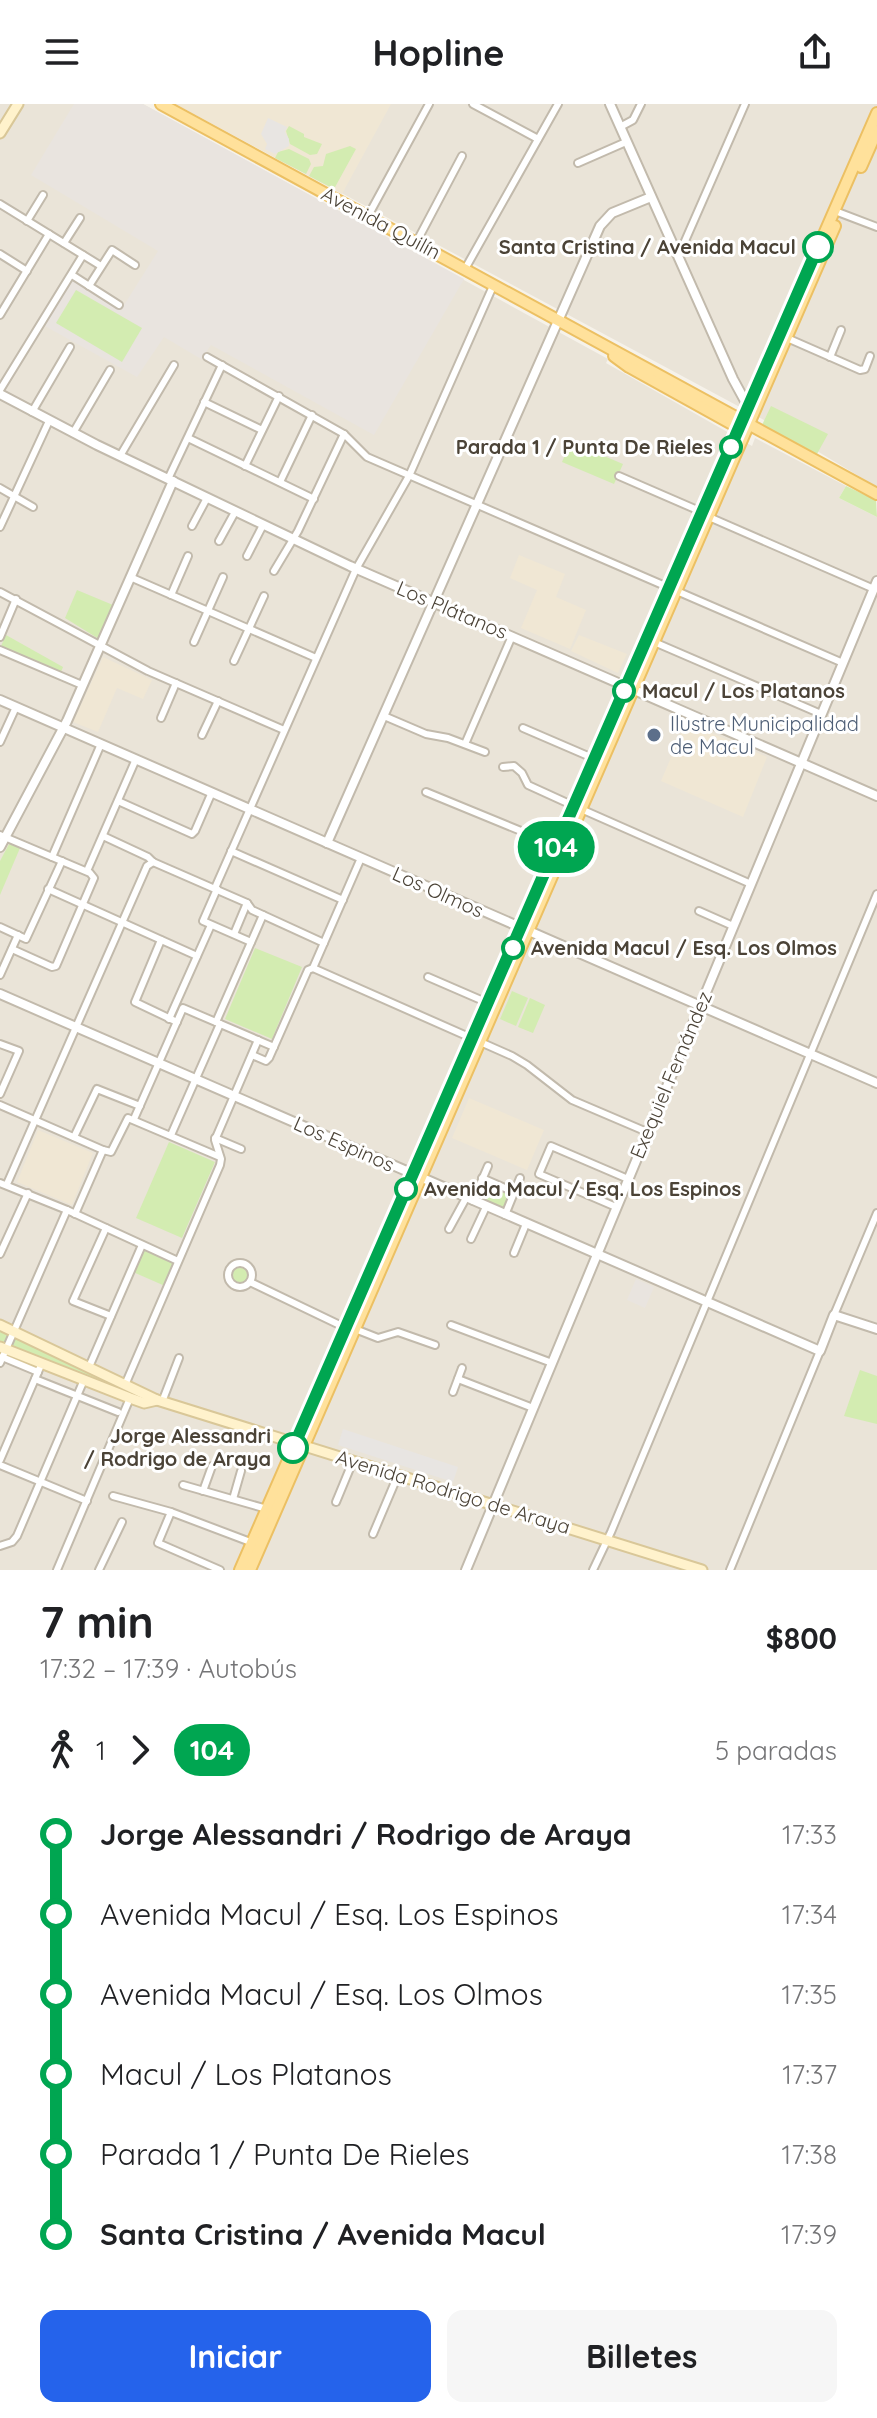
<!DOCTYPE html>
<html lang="es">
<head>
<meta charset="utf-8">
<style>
	body { margin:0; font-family:Quicksand,sans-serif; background:#f6f6f6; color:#202124; height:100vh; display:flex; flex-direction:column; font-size:30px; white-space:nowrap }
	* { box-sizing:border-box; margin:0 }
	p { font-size:26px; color:#757577 }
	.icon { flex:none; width:44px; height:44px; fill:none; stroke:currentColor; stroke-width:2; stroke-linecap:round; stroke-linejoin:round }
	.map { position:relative; height:1466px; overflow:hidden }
	.sheet { display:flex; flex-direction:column; background:#fff; flex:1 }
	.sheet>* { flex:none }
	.badge { padding:0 16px; border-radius:26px; font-size:28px; line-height:52px }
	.map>.badge { position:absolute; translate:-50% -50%; box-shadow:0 0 0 4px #fff }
	.legs { display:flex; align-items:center; gap:12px; height:88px; padding:0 40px; font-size:26px }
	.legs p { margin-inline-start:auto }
	.headline { display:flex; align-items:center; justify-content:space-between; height:136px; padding:0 40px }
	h1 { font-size:44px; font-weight:700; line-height:60px }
	.cta { display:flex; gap:16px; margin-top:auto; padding:16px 40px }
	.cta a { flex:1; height:92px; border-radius:16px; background:#2563eb; color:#fff; font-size:32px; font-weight:700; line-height:92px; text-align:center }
	.cta a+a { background:#f6f6f6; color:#202124 }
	ul { padding:0 40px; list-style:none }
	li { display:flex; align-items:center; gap:28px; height:80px; font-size:30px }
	li i { display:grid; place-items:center; width:12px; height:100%; margin:0 10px; background:currentColor }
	li i::after { content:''; width:20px; height:20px; margin:-10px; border:6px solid; border-radius:50%; background:#fff }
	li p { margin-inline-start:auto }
	li:first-child i { background:linear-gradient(#0000 50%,currentColor 0) }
	li:last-child i { background:linear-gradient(currentColor 50%,#0000 0) }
	header { display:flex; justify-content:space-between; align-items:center; height:104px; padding:0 40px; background:#fff; font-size:36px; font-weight:700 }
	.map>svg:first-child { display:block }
	.residential { fill:#eae4d8 }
	.industrial { fill:#e9e4df }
	.education { fill:#f0e7d4 }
	.green { fill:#d3ecb1 }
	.parking { fill:#e8e5e2 }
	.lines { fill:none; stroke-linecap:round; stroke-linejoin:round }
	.minor-casing { stroke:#c2baac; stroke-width:10 }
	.tertiary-casing { stroke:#c2baac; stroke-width:12 }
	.secondary-casing { stroke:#d9c798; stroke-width:13 }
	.primary-casing { stroke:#ecc063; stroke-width:14 }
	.minor { stroke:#fff; stroke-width:6 }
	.tertiary { stroke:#fff; stroke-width:8 }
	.secondary { stroke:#fff2cc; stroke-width:9 }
	.primary { stroke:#ffe19b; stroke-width:10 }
	.line-1-casing { stroke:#fff; stroke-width:18 }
	.line-1 { stroke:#00a651; stroke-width:12 }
	.stop-1-dot { fill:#fff; stroke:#00a651; stroke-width:4 }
	.service-dot { fill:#5c6f8a; stroke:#fff; stroke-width:3 }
	.labels { text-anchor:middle; stroke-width:6; stroke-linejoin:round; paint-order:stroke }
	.street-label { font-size:20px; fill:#4b4337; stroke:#fff }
	.stop-label { font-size:20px; font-weight:bold; fill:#4b4337; stroke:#fff; text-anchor:end }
	.service-label { font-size:20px; fill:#4e5e75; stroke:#fff; text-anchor:start }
</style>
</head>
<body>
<header><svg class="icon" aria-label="menu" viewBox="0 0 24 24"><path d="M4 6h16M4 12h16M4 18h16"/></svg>Hopline<svg class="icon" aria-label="share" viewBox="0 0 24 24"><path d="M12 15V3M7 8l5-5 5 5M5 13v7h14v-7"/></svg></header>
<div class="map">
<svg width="877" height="1466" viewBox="0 0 877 1466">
	<rect width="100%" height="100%" fill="#f6f2ea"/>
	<g class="residential">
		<polygon points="0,0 143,0 608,255 606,259 752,342 755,334 846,382 839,394 877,413 877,1466 0,1466"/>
		<polygon points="176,0 877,0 877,383 777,323"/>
	</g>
	<g class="industrial">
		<polygon points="74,0 143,0 464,175 374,331 211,241 201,255 164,233 137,273 43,221 72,176 121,206 158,147 31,71"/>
		<polygon points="636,1175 654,1183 645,1204 627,1196"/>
	</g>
	<g class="education">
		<polygon points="176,0 391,0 342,90"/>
		<polygon points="519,451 565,470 556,493 586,506 570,545 521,524 537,486 510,474"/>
		<polygon points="579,531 627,550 618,569 571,547"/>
		<polygon points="103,553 152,576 143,595 117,584 98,628 73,618"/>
		<polygon points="686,618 767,653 743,713 661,677"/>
		<polygon points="469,994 544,1026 527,1066 452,1034"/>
		<polygon points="38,1026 93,1049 72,1101 17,1078"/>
	</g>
	<g class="green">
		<polygon points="289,22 304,30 304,33 322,40 317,50 310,51 290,40 286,27"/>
		<polygon points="350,42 356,45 334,85 309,72 314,63 323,62 326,50"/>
		<polygon points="289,45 309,55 311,60 306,70 275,54 278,48"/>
		<polygon points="76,186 142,224 122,258 56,219"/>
		<polygon points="771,302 828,330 817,350 762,321"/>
		<polygon points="571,338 623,360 614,380 562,358"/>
		<polygon points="846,382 876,396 877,413 839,394"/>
		<polygon points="77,486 113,501 99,535 65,514"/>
		<polygon points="6,531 63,563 61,568 1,542"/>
		<polygon points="9,740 20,744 0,791 0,757"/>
		<polygon points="255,844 302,863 272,935 225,915"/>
		<polygon points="512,887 528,894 516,922 500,915"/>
		<polygon points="530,894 545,901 533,929 518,923"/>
		<polygon points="169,1038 215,1058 182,1134 136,1114"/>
		<polygon points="482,1074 514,1088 505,1111 473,1097"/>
		<polygon points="143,1144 175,1158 165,1182 133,1168"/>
		<circle cx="240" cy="1171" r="12"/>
		<path d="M0 1226 152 1295C100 1283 49 1261 0 1238Z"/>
		<polygon points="860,1266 877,1272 877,1320 844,1312"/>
	</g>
	<g class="parking">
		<polygon points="268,14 287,23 285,28 289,35 289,42 275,50 265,45 267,40 261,30"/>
		<polygon points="343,1325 458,1363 453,1378 338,1341"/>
	</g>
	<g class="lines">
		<g class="minor-casing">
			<g id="minor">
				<polyline points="473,0 538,35"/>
				<polyline points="620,23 633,16 641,0"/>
				<polyline points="578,59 626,38"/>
				<polyline points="0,100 101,162"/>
				<polyline points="835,107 877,123"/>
				<polyline points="368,112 429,0"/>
				<polyline points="27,117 43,91"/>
				<polyline points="64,139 80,114"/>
				<polyline points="416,139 462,52"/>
				<polyline points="0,150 27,167"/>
				<polyline points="678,153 745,0"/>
				<polyline points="465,165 558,0"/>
				<polyline points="72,171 119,201"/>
				<polyline points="89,182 112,146 135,161"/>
				<polyline points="0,211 49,130"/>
				<polyline points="787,234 860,266 865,265 870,252"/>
				<polyline points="207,253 344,330 367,353 843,559"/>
				<polyline points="830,253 841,226"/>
				<polyline points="0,286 83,151"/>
				<polyline points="204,298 262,326"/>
				<polyline points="32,308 70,243"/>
				<polyline points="73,329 110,266"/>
				<polyline points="188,334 314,395"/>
				<polyline points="120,352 174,261"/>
				<polyline points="245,362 279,292"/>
				<polyline points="619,372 702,408"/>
				<polyline points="168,375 222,261"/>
				<polyline points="280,378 312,311"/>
				<polyline points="0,384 33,403"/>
				<polyline points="709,413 874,485"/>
				<polyline points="192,422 207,394"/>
				<polyline points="0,423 49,317"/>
				<polyline points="219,437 235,408"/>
				<polyline points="247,452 263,421"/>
				<polyline points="274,467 298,427 344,330"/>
				<polyline points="130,473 316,554"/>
				<polyline points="0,488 148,567 284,626"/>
				<polyline points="171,491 188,452"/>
				<polyline points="0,533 16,495"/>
				<polyline points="194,538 223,473"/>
				<polyline points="654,538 821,610"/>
				<polyline points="0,546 82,581"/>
				<polyline points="234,557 264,492"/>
				<polyline points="384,612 426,630 448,634 485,648"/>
				<polyline points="161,614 176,579"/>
				<polyline points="523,624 595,655"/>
				<polyline points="202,631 218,597"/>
				<polyline points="0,638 16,603"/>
				<polyline points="465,640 512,532"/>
				<polyline points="503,663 514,662 522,669 528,681 574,702"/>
				<polyline points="426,688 560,743"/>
				<polyline points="118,697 192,730 195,727 212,688"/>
				<polyline points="581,705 751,780"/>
				<polyline points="0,731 90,769 94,774 56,862 52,863 12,845"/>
				<polyline points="103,732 148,753 153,758 247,799 252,806 324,839"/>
				<polyline points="231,747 343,796"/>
				<polyline points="52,753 101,640"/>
				<polyline points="87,767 136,655"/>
				<polyline points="215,784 356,465 409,372 493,182"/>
				<polyline points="48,785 197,852"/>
				<polyline points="217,785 203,817 251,838"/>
				<polyline points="699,807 733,822"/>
				<polyline points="0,823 26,835 62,757"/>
				<polyline points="234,830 247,799"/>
				<polyline points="161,836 135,898 177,918"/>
				<polyline points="313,864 512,952 527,961 572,996 647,1028"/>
				<polyline points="0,871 18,831"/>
				<polyline points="428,873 488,899"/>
				<polyline points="169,915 211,821"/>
				<polyline points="216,918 263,811"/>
				<polyline points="0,940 19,947 0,990"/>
				<polyline points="252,951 266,957 269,954 308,866 313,864 361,754"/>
				<polyline points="0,1001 103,1046"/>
				<polyline points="134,1015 183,904 274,943"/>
				<polyline points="171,1031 220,920"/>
				<polyline points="74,1033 97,985 140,1002"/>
				<polyline points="215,1034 241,1045"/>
				<polyline points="482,1074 514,1088"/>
				<polyline points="0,1079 67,1106 178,1157"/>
				<polyline points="7,1080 147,762 153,758"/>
				<polyline points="473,1097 488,1062"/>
				<polyline points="616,1103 539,1070 551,1042 628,1075"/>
				<polyline points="75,1110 103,1046 111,1048 128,1014 220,1053"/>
				<polyline points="505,1111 520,1074"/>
				<polyline points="106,1124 73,1197 111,1212"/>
				<polyline points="449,1125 466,1094"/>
				<polyline points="471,1135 486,1103"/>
				<polyline points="514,1149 526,1120"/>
				<polyline points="0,1150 28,1089"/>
				<circle cx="240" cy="1171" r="12"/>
				<polyline points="250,1178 346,1224"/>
				<polyline points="834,1211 877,1109"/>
				<polyline points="451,1221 552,1259"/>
				<polyline points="355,1225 378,1234 398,1228 435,1241"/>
				<polyline points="2,1253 38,1268"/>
				<polyline points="0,1259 67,1106"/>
				<polyline points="89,1263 142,1141"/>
				<polyline points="35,1275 118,1308"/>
				<polyline points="458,1275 533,1304"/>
				<polyline points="125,1281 220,1061 221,1055 215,1036 258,936"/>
				<polyline points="453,1288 462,1264"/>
				<polyline points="162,1298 179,1254"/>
				<polyline points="0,1356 41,1261"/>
				<polyline points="0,1361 87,1397"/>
				<polyline points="183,1381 267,1405"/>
				<polyline points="203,1387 212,1362"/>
				<polyline points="113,1392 171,1408 253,1439"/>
				<polyline points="233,1395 241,1367"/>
				<polyline points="336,1398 353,1357"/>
				<polyline points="171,1408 158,1439 220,1466"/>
				<polyline points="373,1430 398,1371"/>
				<polyline points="0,1442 12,1438 17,1432 83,1278"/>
				<polyline points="57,1466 130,1294"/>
				<polyline points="99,1466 122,1418"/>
				<polyline points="593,1466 611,1428 877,790"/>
				<polyline points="730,1466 820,1247"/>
			</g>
		</g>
		<g class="tertiary-casing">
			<g id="tertiary">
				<polyline points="610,0 733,275 751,308"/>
				<polyline points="0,290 97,341 350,462 877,692"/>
				<polyline points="0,596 877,979"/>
				<polyline points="327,739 600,122 612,109 651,93"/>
				<polyline points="0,743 67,617 173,377"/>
				<polyline points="0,890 820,1247 834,1211 877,1225"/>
				<polyline points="466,1466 877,477"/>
			</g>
		</g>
		<g class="secondary-casing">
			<g id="secondary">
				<polyline points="0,29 18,0"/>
				<polyline points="0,1221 157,1296 702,1466"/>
				<polyline points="0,1243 130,1294 144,1299 157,1296"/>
			</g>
		</g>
		<g class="primary-casing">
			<g id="primary">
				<polyline points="161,0 877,390"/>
				<polyline points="861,63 877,27"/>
				<polyline points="614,252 629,263 739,324"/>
				<polyline points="240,1466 877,9"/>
				<polyline points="250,1466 835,122"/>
			</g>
		</g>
		<use href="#minor" class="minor"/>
		<use href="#tertiary" class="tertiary"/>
		<use href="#secondary" class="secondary"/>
		<use href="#primary" class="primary"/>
	</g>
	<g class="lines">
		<g class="line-1-casing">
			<polyline id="line-1" points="293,1344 818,143"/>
		</g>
		<use href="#line-1" class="line-1"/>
	</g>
	<g class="stop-1-dot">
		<circle cx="818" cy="143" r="14"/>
		<circle cx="731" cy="343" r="10"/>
		<circle cx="624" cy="587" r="10"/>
		<circle cx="513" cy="844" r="10"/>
		<circle cx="406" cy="1085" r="10"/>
		<circle cx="293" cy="1344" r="14"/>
	</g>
	<circle class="service-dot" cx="654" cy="631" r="8"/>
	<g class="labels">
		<g class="street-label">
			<text transform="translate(381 119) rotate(28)" y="7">Avenida Quilín</text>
			<text transform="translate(452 506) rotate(23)" y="7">Los Plátanos</text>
			<text transform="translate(438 788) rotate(24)" y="7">Los Olmos</text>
			<text transform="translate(671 971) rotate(-67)" y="7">Exequiel Fernández</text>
			<text transform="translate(344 1040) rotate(24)" y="7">Los Espinos</text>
			<text transform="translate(453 1388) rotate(17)" y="7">Avenida Rodrigo de Araya</text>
		</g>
		<g class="stop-label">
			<text x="796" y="150">Santa Cristina / Avenida Macul</text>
			<text x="713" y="350">Parada 1 / Punta De Rieles</text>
			<text x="642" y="594" text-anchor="start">Macul / Los Platanos</text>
			<text x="531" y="851" text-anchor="start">Avenida Macul / Esq. Los Olmos</text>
			<text x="424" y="1092" text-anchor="start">Avenida Macul / Esq. Los Espinos</text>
			<text x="271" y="1339">Jorge Alessandri<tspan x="271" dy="23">/ Rodrigo de Araya</tspan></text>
		</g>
		<g class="service-label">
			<text x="670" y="627">Ilustre Municipalidad<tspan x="670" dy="23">de Macul</tspan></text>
		</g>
	</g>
</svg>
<b class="badge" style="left:556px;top:743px;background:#00a651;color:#fff">104</b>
</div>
<section class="sheet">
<div class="headline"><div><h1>7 min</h1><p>17:32 – 17:39 · Autobús</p></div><b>$800</b></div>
<div class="legs"><svg class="icon" aria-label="walk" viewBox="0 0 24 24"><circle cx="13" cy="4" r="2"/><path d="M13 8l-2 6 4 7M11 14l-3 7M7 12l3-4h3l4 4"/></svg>1<svg class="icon" aria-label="forward" viewBox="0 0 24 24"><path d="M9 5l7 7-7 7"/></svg><b class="badge" style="background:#00a651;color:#fff">104</b><p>5 paradas</p></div>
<ul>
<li><i style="color:#00a651"></i><b>Jorge Alessandri / Rodrigo de Araya</b><p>17:33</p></li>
<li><i style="color:#00a651"></i><span>Avenida Macul / Esq. Los Espinos</span><p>17:34</p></li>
<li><i style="color:#00a651"></i><span>Avenida Macul / Esq. Los Olmos</span><p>17:35</p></li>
<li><i style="color:#00a651"></i><span>Macul / Los Platanos</span><p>17:37</p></li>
<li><i style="color:#00a651"></i><span>Parada 1 / Punta De Rieles</span><p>17:38</p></li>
<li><i style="color:#00a651"></i><b>Santa Cristina / Avenida Macul</b><p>17:39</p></li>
</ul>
<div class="cta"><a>Iniciar</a><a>Billetes</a></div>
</section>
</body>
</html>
